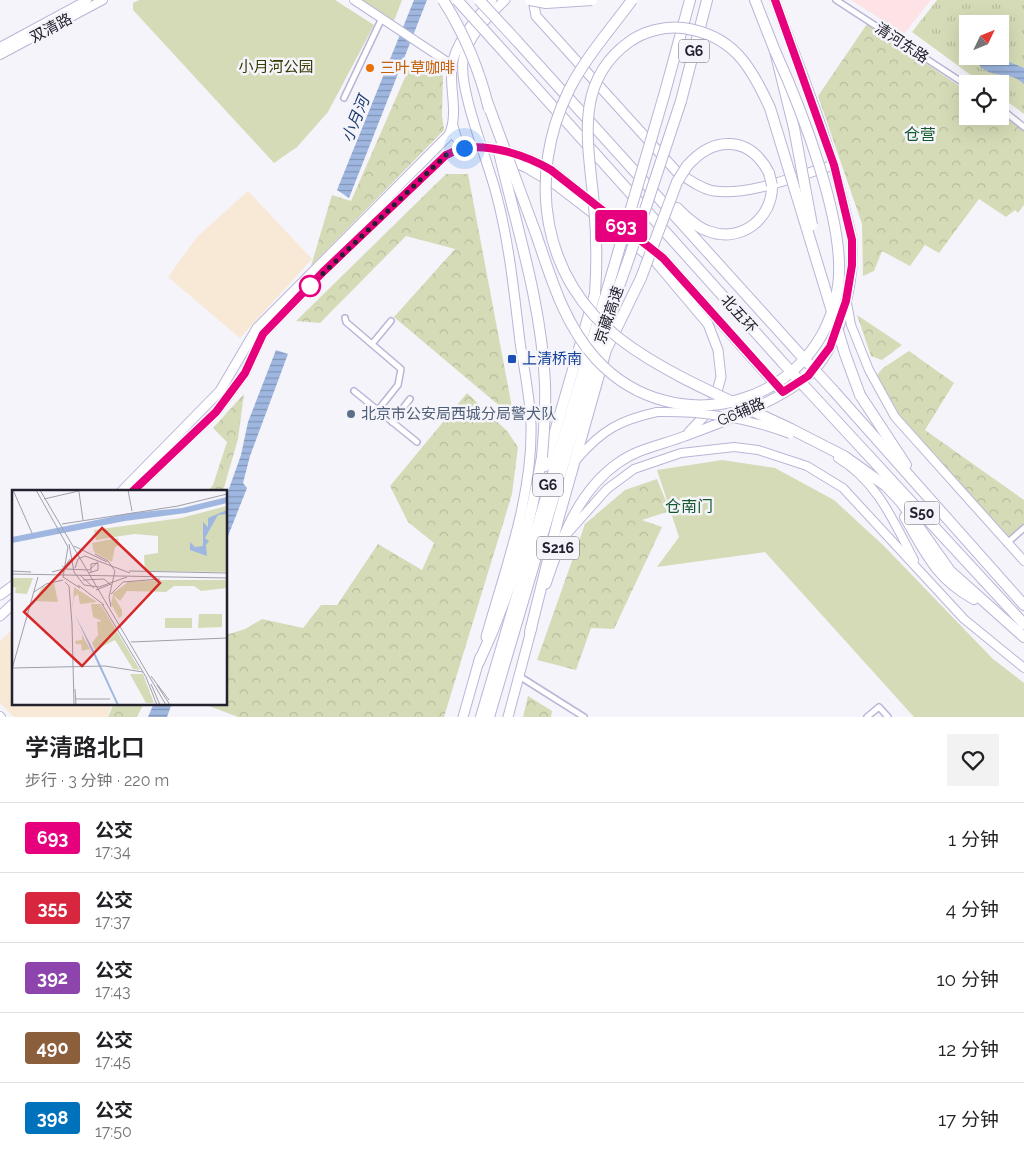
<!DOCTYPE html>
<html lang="zh">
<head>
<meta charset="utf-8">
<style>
	body { margin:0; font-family:Raleway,"Noto Sans SC",sans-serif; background:#f2f2f2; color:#202124; height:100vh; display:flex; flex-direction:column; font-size:19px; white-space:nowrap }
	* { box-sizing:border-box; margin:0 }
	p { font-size:16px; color:#757577 }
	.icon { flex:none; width:28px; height:28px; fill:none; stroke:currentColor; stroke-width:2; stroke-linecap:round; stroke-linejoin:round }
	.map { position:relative; height:717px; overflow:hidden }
	.drawer { display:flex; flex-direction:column; background:#fff; flex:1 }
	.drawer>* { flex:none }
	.badge { padding:0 10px; border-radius:4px; font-size:18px; line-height:32px }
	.needle { width:32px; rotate:47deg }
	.fabs { position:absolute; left:959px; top:15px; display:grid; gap:10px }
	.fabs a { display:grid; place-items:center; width:50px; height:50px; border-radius:0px; background:#fff; box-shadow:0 5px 20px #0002; font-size:25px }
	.you { position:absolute; width:25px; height:25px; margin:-12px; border:4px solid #fff; border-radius:50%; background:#1a73e8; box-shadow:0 0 0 8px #1a73e833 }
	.map>.badge { position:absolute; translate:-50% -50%; box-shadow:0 0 0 2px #fff }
	.round { display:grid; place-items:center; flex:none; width:52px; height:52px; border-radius:0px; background:#f2f2f2 }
	.headline { display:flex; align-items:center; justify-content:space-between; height:85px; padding:0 25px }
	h1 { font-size:24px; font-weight:600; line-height:38px }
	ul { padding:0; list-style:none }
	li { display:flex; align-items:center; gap:15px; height:70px; padding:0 25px; border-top:1px solid #e0e0e0 }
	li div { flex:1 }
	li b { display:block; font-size:19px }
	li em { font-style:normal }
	li .badge { min-width:55px; font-weight:700; text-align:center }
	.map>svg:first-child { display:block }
	.commercial { fill:#f8e8d6 }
	.medical { fill:#fee3e6 }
	.grass { fill:url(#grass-tufts); fill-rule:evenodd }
	.forest { fill:url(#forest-crowns) }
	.green { fill:#d6dbb7 }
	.water { fill:url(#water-rules) }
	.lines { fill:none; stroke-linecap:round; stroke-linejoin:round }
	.street-casing { stroke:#bab5d7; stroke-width:8 }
	.secondary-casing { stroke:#bab5d7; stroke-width:10 }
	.primary-casing { stroke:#bab5d7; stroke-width:11 }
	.highway-casing { stroke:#bab5d7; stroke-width:12 }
	.street { stroke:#fff; stroke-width:5 }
	.secondary { stroke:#fff; stroke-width:8 }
	.primary { stroke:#fff; stroke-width:9 }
	.highway { stroke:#fff; stroke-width:10 }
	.secondary-bridge-casing { stroke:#bab5d7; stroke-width:10; stroke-linecap:butt }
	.highway-bridge-casing { stroke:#bab5d7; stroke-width:12; stroke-linecap:butt }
	.secondary-bridge { stroke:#fff; stroke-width:8 }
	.highway-bridge { stroke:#fff; stroke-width:10 }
	.line-casing { stroke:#fff; stroke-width:11 }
	.line { stroke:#e6007e; stroke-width:8 }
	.walk { stroke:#23212d; stroke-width:5; stroke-dasharray:0 9 }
	.food-dot { fill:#e8710a; stroke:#f5f4fb; stroke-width:2 }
	.stop-dot { fill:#fff; stroke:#e6007e; stroke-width:2.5 }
	.transit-dot { fill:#1a4fb4; stroke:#f5f4fb; stroke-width:2 }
	.service-dot { fill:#5c6f8a; stroke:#f5f4fb; stroke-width:2 }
	.labels { text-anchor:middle; stroke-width:5; stroke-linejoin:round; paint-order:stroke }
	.shield { fill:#f5f4fb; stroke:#62606b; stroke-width:1 }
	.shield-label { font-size:14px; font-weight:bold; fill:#23212d }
	.street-label { font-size:15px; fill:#23212d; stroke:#f5f4fb }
	.park-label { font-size:15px; fill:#373a00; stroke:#f5f4fb }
	.food-label { font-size:15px; fill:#c56008; stroke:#f5f4fb; text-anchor:start }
	.transit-label { font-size:15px; fill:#164399; stroke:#f5f4fb; text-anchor:start }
	.service-label { font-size:15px; fill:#4e5e75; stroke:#f5f4fb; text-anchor:start }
	.water-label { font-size:16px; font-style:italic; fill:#213e70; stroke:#f5f4fb }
	.neighbourhood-label { font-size:16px; fill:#145a2d; stroke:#f5f4fb }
	.inset-road { fill:none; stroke:#a1a0a9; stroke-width:1 }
	.view { fill:#d62828; fill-opacity:0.15; stroke:#d62828; stroke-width:2.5 }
	.inset-edge { fill:none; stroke:#23212d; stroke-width:2.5 }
</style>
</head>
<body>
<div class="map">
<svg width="1024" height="717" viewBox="0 0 1024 717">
	<defs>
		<pattern id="grass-tufts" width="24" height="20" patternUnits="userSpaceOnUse" patternTransform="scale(1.25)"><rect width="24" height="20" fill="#d6dbb7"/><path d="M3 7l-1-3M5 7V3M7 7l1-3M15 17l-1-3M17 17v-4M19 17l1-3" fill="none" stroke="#b7bc9e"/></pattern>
		<pattern id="forest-crowns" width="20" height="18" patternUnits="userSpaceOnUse" patternTransform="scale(1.25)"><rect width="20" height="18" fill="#d6dbb7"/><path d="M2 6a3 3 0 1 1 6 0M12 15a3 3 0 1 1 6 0" fill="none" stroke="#b7bc9e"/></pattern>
		<pattern id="water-rules" width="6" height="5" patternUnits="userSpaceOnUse" patternTransform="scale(1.25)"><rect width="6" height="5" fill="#9fb7e0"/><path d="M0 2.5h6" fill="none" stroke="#8194b6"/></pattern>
	</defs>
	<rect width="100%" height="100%" fill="#f5f4fb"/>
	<g class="commercial">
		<polygon points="248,191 312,259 240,338 168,277 197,237"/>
		<polygon points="14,628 14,703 113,703 107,717 14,717 0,703 0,641"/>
	</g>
	<polygon class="medical" points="851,0 931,0 904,34"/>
	<path class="grass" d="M937 0H1024V114L1000 96V84H983L912 32ZM968 24H1000V56H968Z"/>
	<g class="forest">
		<polygon points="867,24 967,91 968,116 1000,116 1000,112 1024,131 1024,205 1018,213 1015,210 1006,217 979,199 939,253 925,245 910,266 882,251 874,271 863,276 862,224 818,96"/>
		<polygon points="413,59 443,76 442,116 444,130 311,266 332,195 351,201"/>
		<polygon points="446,174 468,174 514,418 394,317 455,249 406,236 320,323 296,321"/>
		<polygon points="857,315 902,345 882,360 871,356"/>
		<polygon points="909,351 954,383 925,430 1024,500 1024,524 1009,538 1006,538 900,416 877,375 883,368"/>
		<polygon points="467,393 507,431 518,447 512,494 444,717 238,717 201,703 226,703 226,635 245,629 262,619 303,628 321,605 337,605 378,544 422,570 434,543 408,522 390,486"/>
		<polygon points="244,394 238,439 223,491 208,491 213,485 227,442 213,428"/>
		<polygon points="657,479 670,511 642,520 662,527 614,629 591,628 576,670 537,660 585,524 625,490"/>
		<polygon points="528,696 552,711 551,717 523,717"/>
		<polygon points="114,703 144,703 137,717 108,717"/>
	</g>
	<g class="green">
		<polygon points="139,0 335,0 374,25 328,112 297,147 274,163 133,10 133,3"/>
		<polygon points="361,0 402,0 394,21"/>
		<polygon points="722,460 775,468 834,500 884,546 993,659 1024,683 1024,717 914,717 765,552 657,567 679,537 657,470"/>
	</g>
	<g class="water">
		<polygon points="414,0 427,0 349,198 337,190"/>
		<path d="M1000 55 1004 60 1024 68V84C1006 67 988 84 974 57Z"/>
		<polygon points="276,350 288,354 250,456 243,483 247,488 226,541 226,497 241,455 248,422"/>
		<polygon points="154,703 172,703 167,717 148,717"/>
	</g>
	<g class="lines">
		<g class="street-casing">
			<g id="street">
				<polyline points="836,0 968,86"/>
				<polyline points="344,98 382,18"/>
				<polyline points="1000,108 1024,127"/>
				<polyline points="345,318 346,322 401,369 398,385 378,410"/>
				<polyline points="372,344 391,321"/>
				<polyline points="354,391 417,442"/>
				<polyline points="392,422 410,399"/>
				<polyline points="1007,543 1024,528"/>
				<polyline points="519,676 584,717"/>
				<polyline points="867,717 879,707 888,717"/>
			</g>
		</g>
		<g class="secondary-casing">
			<g id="secondary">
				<polyline points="354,0 452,65"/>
				<polyline points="0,47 87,0"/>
				<polyline points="0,55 103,0"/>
				<polyline points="847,303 851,325 869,370 895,417 1024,561"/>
				<path d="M838 458C877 481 894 522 914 560"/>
				<path d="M577 459C602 430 620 420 657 412"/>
				<polyline points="566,535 607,489 634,469 681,453 734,447 758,450 807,466 843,488 964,619 1024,668"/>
				<polyline points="0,716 1,717"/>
			</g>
		</g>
		<g class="primary-casing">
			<g id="primary">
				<path d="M533 0 536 16 677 172C688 179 701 189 714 191 750 196 799 175 834 165"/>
				<polyline points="453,126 456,137 464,148"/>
				<polyline points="505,158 527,168 556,185 655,261 708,324 718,350 721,377 716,395 708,412 689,432"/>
				<path d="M122 491 220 391 257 328 449 135C459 114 449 88 452 66 455 42 477 18 492 0"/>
				<path d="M133 491 216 412 245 373 263 334 323 272 446 155C451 153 458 149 464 148 492 144 528 156 551 170L663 258 783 393"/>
				<path d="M546 584C561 539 578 491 618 463 639 448 662 445 685 436 721 423 777 402 807 377 840 350 855 282 852 241 850 226 845 211 842 197 826 130 798 65 775 0"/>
				<polyline points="0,595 14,585"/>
				<polyline points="0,616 14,603"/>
				<path d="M486 637C505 569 533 496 531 424 530 397 524 369 520 342 514 292 509 241 496 193 488 162 459 90 463 62 466 38 488 16 505 0"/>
				<polyline points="463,717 480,657"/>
				<polyline points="508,717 532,627"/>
			</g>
		</g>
		<g class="highway-casing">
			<g id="highway">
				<polyline points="755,0 775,51 794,128"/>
				<polyline points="516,40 797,351"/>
				<polyline points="504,52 783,363"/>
				<polyline points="665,92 690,0"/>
				<polyline points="681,101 707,0"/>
				<path d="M687 166C714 135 750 136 769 173"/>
				<path d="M677 208C685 216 696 227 708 231 741 244 773 218 772 185"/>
				<polyline points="833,390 1024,605"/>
				<polyline points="860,395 906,465"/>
				<polyline points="819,402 1024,624"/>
				<polyline points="791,429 844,456 886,486 901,502 950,571 1024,637"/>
				<polyline points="545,466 595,294"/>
				<path d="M905 517C926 553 936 578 974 599"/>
				<polyline points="530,632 558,520 606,350 641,278"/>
				<path d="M479 662C509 598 530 527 542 457"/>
				<polyline points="481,717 618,253"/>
				<polyline points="489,717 599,343 629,258"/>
			</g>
		</g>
		<use href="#street" class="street"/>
		<use href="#secondary" class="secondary"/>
		<use href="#primary" class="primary"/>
		<use href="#highway" class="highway"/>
		<g class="secondary-bridge-casing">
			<path id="secondary-bridge" d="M657 412C701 411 748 418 790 434"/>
		</g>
		<g class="highway-bridge-casing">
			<g id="highway-bridge">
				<path d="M443 0C464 33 480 72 489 109"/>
				<polyline points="457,0 504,52"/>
				<polyline points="479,0 516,40"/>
				<polyline points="530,0 546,3 592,0"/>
				<path d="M632 0C611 29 585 58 569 90 526 177 542 280 620 339 668 376 737 403 791 429"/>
				<path d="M488 104C504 147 520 191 536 234 551 278 564 324 596 359 676 446 821 404 838 286 847 225 801 108 775 51"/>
				<polyline points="794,128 812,225"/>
				<path d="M498 148C516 225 542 305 545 384 546 409 544 432 542 457"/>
				<polyline points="769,173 772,185"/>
				<polyline points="618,253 665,92"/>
				<polyline points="629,258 681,101"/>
				<polyline points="641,278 677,182 687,166"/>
				<path d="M595 294C597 264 597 236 594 206 589 146 572 83 629 42 644 31 665 26 683 28 733 35 751 66 770 108L845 354 860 395"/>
				<polyline points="797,351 833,390"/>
				<polyline points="783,363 819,402"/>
			</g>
		</g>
		<use href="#secondary-bridge" class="secondary-bridge"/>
		<use href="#highway-bridge" class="highway-bridge"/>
	</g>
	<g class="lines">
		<g class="line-casing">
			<path id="line" d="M133 491 216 412 245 373 263 334 323 272 446 155C451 153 458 149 464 148 492 144 528 156 551 170L663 258 783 392 808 376 830 347 846 301 852 265V240L834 165 775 0"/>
		</g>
		<use href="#line" class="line"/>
		<polyline class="walk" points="310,286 446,155 464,148"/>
	</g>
	<circle class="food-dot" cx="370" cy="68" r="5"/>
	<circle class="stop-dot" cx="310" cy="286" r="10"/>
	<rect class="transit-dot" x="507" y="354" width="10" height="10" rx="2.5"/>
	<circle class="service-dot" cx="351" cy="414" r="5"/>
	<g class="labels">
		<g class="shield">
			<rect x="679" y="39.5" width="30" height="23" rx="4"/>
			<rect x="533" y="473.5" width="30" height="23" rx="4"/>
			<rect x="904.5" y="501.5" width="35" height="23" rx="4"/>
			<rect x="537" y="536.5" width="42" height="23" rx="4"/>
		</g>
		<g class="shield-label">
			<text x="694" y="56">G6</text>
			<text x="548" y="490">G6</text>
			<text x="922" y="518">S50</text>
			<text x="558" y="553">S216</text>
		</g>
		<g class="street-label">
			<text transform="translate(51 28) rotate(-28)" y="5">双清路</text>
			<text transform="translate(902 43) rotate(33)" y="5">清河东路</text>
			<text transform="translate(739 314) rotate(48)" y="5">北五环</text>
			<text transform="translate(609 315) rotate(-71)" y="5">京藏高速</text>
			<text transform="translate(741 412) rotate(-23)" y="5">G6辅路</text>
		</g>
		<g class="park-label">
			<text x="276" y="72">小月河公园</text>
		</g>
		<g class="food-label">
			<text x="380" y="73">三叶草咖啡</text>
		</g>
		<g class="transit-label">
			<text x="522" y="364">上清桥南</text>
		</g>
		<g class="service-label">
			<text x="361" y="419">北京市公安局西城分局警犬队</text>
		</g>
		<g class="water-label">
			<text transform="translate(355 119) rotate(-68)" y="6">小月河</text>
		</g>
		<g class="neighbourhood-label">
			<text x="920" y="140">仓营</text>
			<text x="689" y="512">仓南门</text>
		</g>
	</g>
	<g transform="translate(12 490)">
		<rect width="215" height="215" fill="#f5f4fb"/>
		<path d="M215 16V82L133 81 132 65 146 63V46L122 44 84 50 82 40 169 28ZM187 124H210V137L186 138ZM153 128H180V138H153Z" fill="#d6dbb7"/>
		<path d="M106 48 107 55 103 57 100 72 82 62 80 53ZM164 49 167 61 154 65 144 71 149 72 138 77 140 64H147L141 71 160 58ZM62 97 85 112 68 114 66 104 62 107 60 122ZM101 105 110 120V126L107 128 99 114ZM79 114H88L91 118 128 180 121 179 103 150 83 160 80 153 86 145 85 132 90 131 81 127ZM63 132 77 157 83 175 77 159 70 161 69 154H64L63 151 70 150V145Z" fill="#d6dbb7"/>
		<path d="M0 88H21L15 104 3 103 4 98H8L0 97ZM149 90H215V98L189 101 182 96H162L154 102 115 101 108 111 100 104 116 92ZM42 93 46 112 22 111 30 97ZM118 184H131L142 213H134Z" fill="#d6dbb7"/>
		<path d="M215 7V13L174 23 113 31 0 53V47L119 23 170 18ZM215 20V24L206 25 193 48 197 51 194 55 195 66 178 60V52L183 57 191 56V32L196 37V28ZM63 125 84 165 107 215H105Z" fill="#9fb7e0"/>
		<path class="inset-road" d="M1 0 20 43M24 0 56 57 51 87 68 98M28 0 154 215M116 0 120 21M67 2 71 30M32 9 71 0M50 34 166 16 215 4M57 54 62 82 72 95 87 97 115 87M62 56 95 72M83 64 96 71 103 81 97 107 99 117M50 76 54 79 77 80 86 72M63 78 66 69 73 66 118 83M0 81 19 82M117 81 215 83M40 82 51 79 58 69M77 83 86 80V73L79 74V82M0 84 215 88M68 85 82 98M71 90 92 89 99 95M53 92 57 96 60 134 62 215M66 95 92 115M84 100 99 94M22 102 34 94 51 90M99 104 111 92 148 89M90 114 134 187 145 215M119 152 215 148M0 178 93 176 131 182M0 179 26 87M139 186 157 210M139 194 148 215M145 195 158 215M63 199 64 215M64 209H98"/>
		<path class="view" d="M90 38 148 93 70 176 12 122Z"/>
		<rect width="215" height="215" class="inset-edge"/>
	</g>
</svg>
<div class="fabs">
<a><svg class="needle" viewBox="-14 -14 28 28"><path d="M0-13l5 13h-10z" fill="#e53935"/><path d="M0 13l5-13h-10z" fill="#757577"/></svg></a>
<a><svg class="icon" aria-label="locate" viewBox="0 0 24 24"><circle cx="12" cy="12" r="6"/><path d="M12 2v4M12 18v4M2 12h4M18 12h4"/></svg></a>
</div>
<div class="you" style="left:464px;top:148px"></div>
<b class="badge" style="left:621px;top:226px;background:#e6007e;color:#fff">693</b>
</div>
<section class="drawer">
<div class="headline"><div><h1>学清路北口</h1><p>步行 · 3 分钟 · 220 m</p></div><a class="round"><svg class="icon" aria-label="heart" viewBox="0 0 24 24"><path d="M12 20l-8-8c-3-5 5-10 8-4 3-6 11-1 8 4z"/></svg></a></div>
<ul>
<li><span class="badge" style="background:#e6007e;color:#fff">693</span><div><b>公交</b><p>17:34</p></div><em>1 分钟</em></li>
<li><span class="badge" style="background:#d7263d;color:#fff">355</span><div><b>公交</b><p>17:37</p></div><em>4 分钟</em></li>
<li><span class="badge" style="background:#8e44ad;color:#fff">392</span><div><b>公交</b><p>17:43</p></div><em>10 分钟</em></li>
<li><span class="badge" style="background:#8b5e3c;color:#fff">490</span><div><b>公交</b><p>17:45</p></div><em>12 分钟</em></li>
<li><span class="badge" style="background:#0072bc;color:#fff">398</span><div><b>公交</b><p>17:50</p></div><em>17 分钟</em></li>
</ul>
</section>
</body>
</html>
